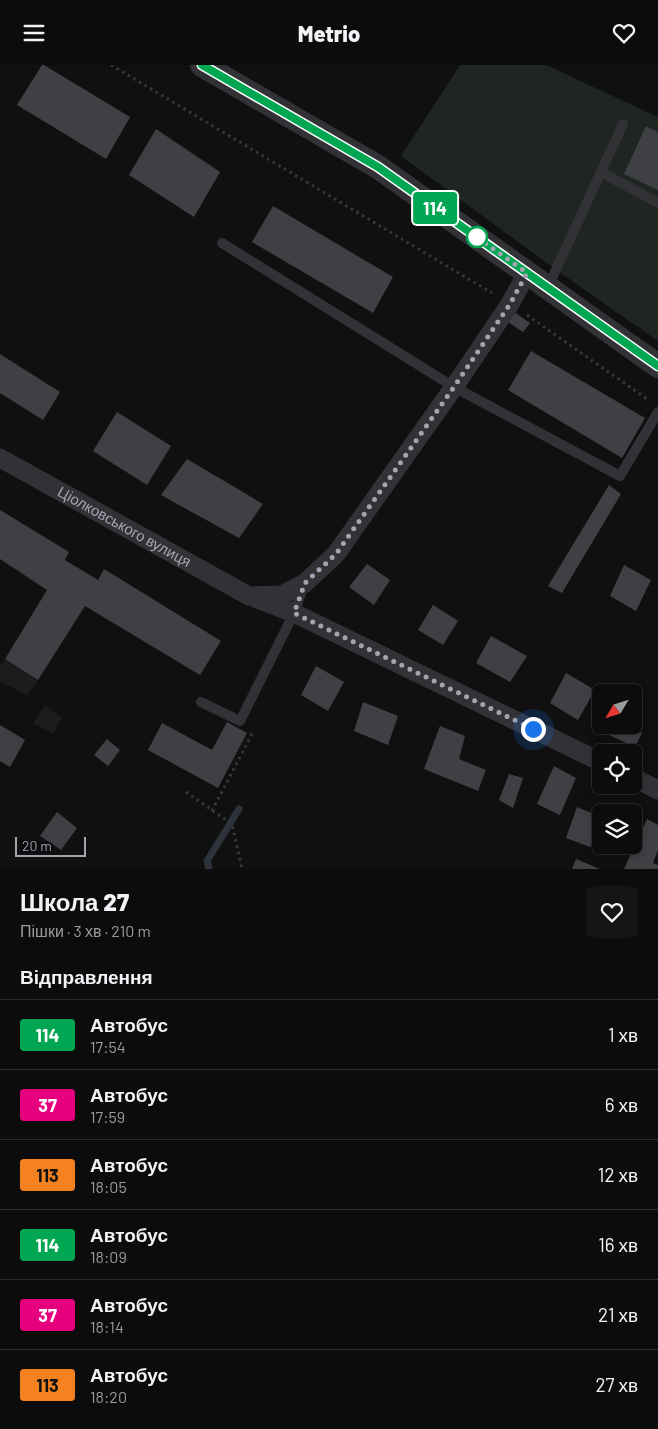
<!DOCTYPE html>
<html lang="uk">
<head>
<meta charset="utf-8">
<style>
	body { margin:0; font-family:Barlow,sans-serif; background:#151516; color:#f1f3f6; height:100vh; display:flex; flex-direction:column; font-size:19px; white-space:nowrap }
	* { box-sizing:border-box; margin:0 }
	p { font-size:16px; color:#9a9b9d }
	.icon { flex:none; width:28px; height:28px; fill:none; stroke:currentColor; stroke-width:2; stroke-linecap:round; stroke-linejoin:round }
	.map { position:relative; height:804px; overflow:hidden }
	.sheet { display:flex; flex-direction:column; background:#0c0c0d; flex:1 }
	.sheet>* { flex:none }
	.badge { padding:0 10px; border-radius:4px; font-size:18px; line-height:32px }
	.needle { width:32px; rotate:232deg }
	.controls { position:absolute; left:592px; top:619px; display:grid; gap:10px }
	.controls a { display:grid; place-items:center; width:50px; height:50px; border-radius:8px; background:#0c0c0d; box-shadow:0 2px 8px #0003,0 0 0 1px #2c2c2e; font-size:25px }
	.scale { position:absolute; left:15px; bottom:12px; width:71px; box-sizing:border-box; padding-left:5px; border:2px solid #a2a5b1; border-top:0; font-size:14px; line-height:18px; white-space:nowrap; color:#a2a5b1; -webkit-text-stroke:4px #0b0b0c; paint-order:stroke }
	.you { position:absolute; width:25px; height:25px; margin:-12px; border:4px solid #fff; border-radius:50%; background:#1a73e8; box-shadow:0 0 0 8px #1a73e833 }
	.map>.badge { position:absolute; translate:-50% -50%; box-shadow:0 0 0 2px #fff }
	h2 { padding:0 20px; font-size:19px; line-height:45px }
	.round { display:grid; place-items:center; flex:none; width:52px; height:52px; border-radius:8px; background:#151516 }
	.summary { display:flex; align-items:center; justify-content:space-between; height:85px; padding:0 20px }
	h1 { font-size:24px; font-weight:800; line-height:38px }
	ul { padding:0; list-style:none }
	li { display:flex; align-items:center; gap:15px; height:70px; padding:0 20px; border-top:1px solid #2c2c2e }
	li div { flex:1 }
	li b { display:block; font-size:19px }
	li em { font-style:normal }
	li .badge { min-width:55px; font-weight:700; text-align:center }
	header { display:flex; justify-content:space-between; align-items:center; height:65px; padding:0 20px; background:#0c0c0d; font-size:22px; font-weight:800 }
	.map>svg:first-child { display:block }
	.built { fill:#1c1c1e }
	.green { fill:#1f2520 }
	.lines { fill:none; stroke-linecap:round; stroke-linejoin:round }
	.stream { stroke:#2c333b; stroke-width:7 }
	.building { fill:#3f4044 }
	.path { stroke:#37383d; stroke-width:3; stroke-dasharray:2.5 4; stroke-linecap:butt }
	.service { stroke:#313136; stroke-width:10 }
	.minor { stroke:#313136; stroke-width:19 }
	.tertiary { stroke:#313136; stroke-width:24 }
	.line-casing { stroke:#fff; stroke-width:11 }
	.line { stroke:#00a651; stroke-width:8 }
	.walk { stroke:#a2a5b1; stroke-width:5; stroke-dasharray:0 9 }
	.stop-dot { fill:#fff; stroke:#00a651; stroke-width:2.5 }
	.labels { text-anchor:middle; stroke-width:5; stroke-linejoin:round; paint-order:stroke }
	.street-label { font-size:15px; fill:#a2a5b1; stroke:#0b0b0c }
</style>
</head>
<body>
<header><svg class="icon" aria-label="menu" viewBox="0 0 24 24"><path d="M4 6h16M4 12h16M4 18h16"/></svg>Metrio<svg class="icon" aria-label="heart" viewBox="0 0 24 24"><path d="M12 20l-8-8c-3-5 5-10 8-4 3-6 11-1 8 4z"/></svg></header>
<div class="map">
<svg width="658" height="804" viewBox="0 0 658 804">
	<rect width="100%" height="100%" fill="#101011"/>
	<g class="built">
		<polygon points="5,594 38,615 27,631 0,616 0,601"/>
		<polygon points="45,640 62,653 53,669 33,658"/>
	</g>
	<polygon class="green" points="460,0 546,0 658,52 658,276 559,207 401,91"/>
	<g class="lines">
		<polyline class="stream" points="209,804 207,796 239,744"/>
	</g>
	<g class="building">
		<polygon points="42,0 44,0 130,52 106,94 17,40"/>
		<polygon points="646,61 658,67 658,125 624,109"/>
		<polygon points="156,64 220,107 194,152 129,110"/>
		<polygon points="273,141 393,212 373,248 252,177"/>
		<polygon points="514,247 530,258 523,267 508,257"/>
		<polygon points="531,286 645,353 622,393 508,325"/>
		<polygon points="0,289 60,327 43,355 0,328"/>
		<polygon points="117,347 171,381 147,420 93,386"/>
		<polygon points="187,394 263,439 239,473 161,430"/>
		<polygon points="609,420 621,429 562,528 548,521"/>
		<polygon points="0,445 69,487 65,495 98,515 104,504 221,576 200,610 85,541 38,615 5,594 47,525 0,494"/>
		<polygon points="367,499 390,515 374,540 349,522"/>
		<polygon points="624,500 651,515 636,546 610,531"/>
		<polygon points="433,540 458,556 443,580 418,565"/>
		<polygon points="491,571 527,591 510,617 476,598"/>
		<polygon points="316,601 344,617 328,646 301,630"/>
		<polygon points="566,608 595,625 578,655 550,638"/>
		<polygon points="363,637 398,651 388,680 354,666"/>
		<polygon points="227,657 247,668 218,723 148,685 162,658 212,685"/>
		<polygon points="0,660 25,675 10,702 0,696"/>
		<polygon points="614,660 628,660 642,668 635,682 609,670"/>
		<polygon points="440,661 465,671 459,694 486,705 478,726 424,704"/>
		<polygon points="107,674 120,685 108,701 94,690"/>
		<polygon points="554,701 576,713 560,750 537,739"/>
		<polygon points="509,709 523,713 513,743 499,735"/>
		<polygon points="577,742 601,752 590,782 566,773"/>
		<polygon points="57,747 77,763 61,785 40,771"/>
		<polygon points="647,754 658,760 658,785 653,798 658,800 658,804 624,804"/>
		<polygon points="576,794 600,804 572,804"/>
	</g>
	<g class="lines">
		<g class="path">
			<polyline points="111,0 492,228"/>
			<polyline points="527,250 647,334"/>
			<polyline points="186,727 232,759 242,804"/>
			<polyline points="212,746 253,667"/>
		</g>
		<g class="service">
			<polyline points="601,107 658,138"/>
			<polyline points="222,178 454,322 620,411 658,347"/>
			<polyline points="548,222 623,59"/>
			<polyline points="201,637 240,656 294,548 304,520"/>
		</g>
		<g class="minor">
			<path id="s1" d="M0 393 249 531 282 530 305 518 336 489 454 322 510 239 527 208"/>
			<polyline points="257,534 294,548 601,697"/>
			<polyline points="634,713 658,725"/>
		</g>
		<polyline class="tertiary" points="202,0 378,102 658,301"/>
	</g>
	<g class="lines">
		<g class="line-casing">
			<polyline id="line" points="202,0 378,102 658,301"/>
		</g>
		<use href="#line" class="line"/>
		<polyline class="walk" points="477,172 474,170 527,208 510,239 454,322 336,489 305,518 294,548 533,664"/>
	</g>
	<circle class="stop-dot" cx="477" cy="172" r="10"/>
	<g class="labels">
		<g class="street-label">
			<text dy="5" stroke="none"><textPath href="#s1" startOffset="142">Ціолковського вулиця</textPath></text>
		</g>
	</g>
</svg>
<div class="controls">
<a><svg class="needle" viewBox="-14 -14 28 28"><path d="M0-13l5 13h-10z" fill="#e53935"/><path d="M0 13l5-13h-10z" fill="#9a9b9d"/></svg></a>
<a><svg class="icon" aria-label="locate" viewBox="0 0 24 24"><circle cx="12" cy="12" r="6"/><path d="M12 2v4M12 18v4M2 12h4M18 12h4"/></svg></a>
<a><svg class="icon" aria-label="layers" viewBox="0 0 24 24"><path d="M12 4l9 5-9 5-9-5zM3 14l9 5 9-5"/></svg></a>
</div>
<div class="scale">20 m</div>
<div class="you" style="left:533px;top:664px"></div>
<b class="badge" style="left:435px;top:143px;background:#00a651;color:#fff">114</b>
</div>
<section class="sheet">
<div class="summary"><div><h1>Школа 27</h1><p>Пішки · 3 хв · 210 m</p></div><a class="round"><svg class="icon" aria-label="heart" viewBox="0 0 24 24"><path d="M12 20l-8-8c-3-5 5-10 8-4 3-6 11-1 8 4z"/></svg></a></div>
<h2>Відправлення</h2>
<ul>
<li><span class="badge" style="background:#00a651;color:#fff">114</span><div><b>Автобус</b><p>17:54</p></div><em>1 хв</em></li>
<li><span class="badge" style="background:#e6007e;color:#fff">37</span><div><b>Автобус</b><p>17:59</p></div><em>6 хв</em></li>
<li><span class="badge" style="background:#f58220;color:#111">113</span><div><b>Автобус</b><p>18:05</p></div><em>12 хв</em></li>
<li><span class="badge" style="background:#00a651;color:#fff">114</span><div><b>Автобус</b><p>18:09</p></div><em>16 хв</em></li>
<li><span class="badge" style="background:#e6007e;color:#fff">37</span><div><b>Автобус</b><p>18:14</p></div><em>21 хв</em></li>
<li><span class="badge" style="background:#f58220;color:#111">113</span><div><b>Автобус</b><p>18:20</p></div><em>27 хв</em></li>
</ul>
</section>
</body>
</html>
